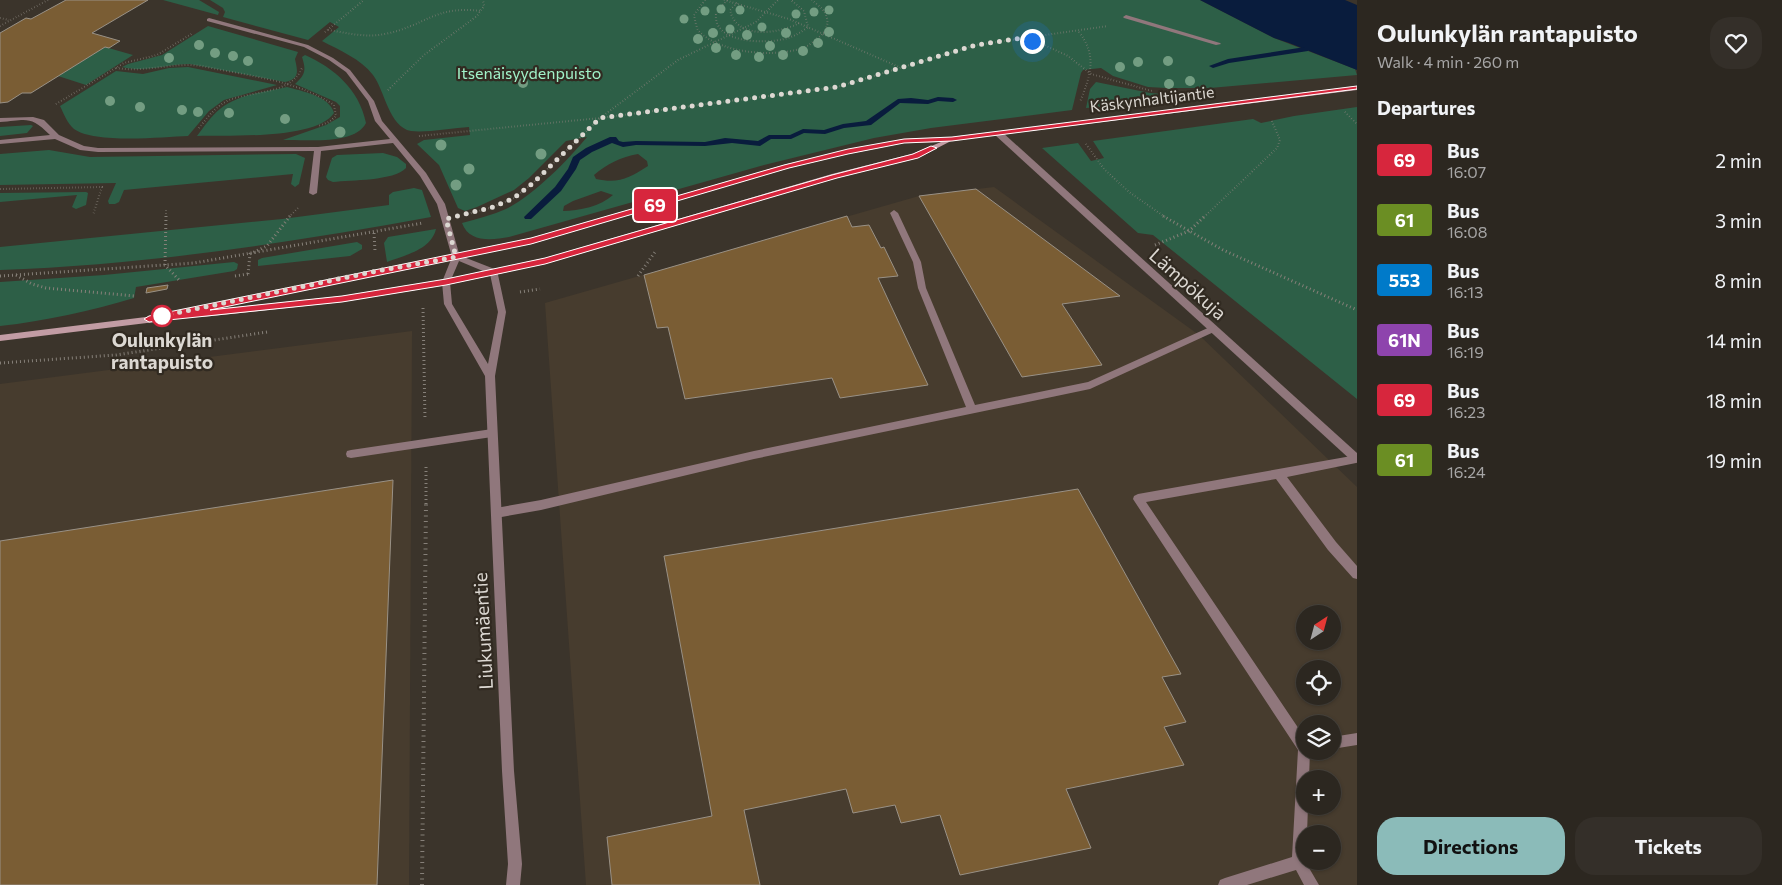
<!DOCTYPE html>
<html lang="en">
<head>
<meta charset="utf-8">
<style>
	body { margin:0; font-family:Commissioner,sans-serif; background:#342f29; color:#f1f3f6; height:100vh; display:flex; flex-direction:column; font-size:19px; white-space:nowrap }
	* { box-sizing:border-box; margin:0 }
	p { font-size:16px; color:#a6a5a5 }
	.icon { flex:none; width:28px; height:28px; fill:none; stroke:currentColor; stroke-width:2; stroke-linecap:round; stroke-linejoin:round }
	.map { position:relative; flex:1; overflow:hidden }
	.side { display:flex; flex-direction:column; background:#2c2720; width:425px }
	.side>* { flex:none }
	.badge { padding:0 10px; border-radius:4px; font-size:18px; line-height:32px }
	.needle { width:32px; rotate:36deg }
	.controls { position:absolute; left:1296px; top:605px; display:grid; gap:10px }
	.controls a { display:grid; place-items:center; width:45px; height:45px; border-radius:50%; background:#2c2720; box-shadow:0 1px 4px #0004,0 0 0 1px #48443e; font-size:25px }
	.you { position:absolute; width:25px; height:25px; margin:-12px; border:4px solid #fff; border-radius:50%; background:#1a73e8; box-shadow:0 0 0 8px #1a73e833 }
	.map>.badge { position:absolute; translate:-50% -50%; box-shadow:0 0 0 2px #fff }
	h2 { padding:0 20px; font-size:19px; line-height:45px }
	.round { display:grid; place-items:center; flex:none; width:52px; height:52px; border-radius:20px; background:#342f29 }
	.overview { display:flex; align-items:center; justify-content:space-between; height:85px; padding:0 20px }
	h1 { font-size:24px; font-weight:700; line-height:38px }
	.primary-button { display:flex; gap:10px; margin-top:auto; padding:10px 20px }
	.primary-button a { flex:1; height:58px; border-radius:20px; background:#8bbbb9; color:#111; font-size:20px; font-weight:700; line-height:58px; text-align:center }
	.primary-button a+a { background:#342f29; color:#f1f3f6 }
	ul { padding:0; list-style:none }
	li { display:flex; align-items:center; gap:15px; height:60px; padding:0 20px }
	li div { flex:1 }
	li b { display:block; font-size:19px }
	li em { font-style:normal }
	li .badge { min-width:55px; font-weight:700; text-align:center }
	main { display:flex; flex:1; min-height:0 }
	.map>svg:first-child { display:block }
	.built { fill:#473c2e; fill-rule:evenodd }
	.green { fill:#2d5f47; fill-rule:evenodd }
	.water { fill:#091c3d }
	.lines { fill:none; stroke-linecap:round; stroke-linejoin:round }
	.stream { fill:#091c3d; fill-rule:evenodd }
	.building { fill:#7a5d34; stroke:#999186 }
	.path-far2 { stroke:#868079; stroke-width:2; stroke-dasharray:0.5 2.5; stroke-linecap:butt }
	.path-far1 { stroke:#868079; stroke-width:3; stroke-dasharray:1 3; stroke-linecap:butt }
	.path { stroke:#868079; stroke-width:4; stroke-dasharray:1 4.5; stroke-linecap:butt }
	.lane { fill:#90777c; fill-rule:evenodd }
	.street { fill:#90777c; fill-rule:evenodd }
	.secondary { fill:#c29ca4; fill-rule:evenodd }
	.tree { fill:#739d82 }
	.line { fill:#d7263d; stroke:#fff }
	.walk { stroke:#dcd8d2; stroke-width:5; stroke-dasharray:0 9 }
	.stop-dot { fill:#fff; stroke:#d7263d; stroke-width:2.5 }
	.labels { text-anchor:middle; stroke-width:4.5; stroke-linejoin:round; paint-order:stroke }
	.far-park-label { font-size:16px; fill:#a1f3c9; stroke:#312a21 }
	.far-street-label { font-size:16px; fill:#dcd8d2; stroke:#312a21 }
	.street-label { font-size:19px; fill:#dcd8d2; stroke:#312a21 }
	.stop-label { font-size:19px; font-weight:bold; fill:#dcd8d2; stroke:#312a21 }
</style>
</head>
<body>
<main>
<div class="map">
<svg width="1357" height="885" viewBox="0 0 1357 885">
	<rect width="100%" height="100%" fill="#3b342b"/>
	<g class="built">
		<path d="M994 187 1199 335 1357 487V885H586L545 303 919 196ZM1305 614H1332V641H1305ZM1305 669H1332V696H1305ZM1305 724H1332V751H1305ZM1305 779H1332V806H1305ZM1305 834H1332V861H1305Z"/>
		<polygon points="412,331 409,885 0,885 0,384"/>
	</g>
	<g class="green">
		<polygon points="163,0 199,0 219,12 218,15"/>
		<path d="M210 0H1200L1274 38 1355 69 1357 75 1210 88H1166L1148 87 1129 81 1113 76 1101 68 1083 70 1081 73 1072 110 931 128 874 138 764 165 509 237C492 240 469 243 462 223 477 219 492 215 506 209 534 195 567 161 587 137L566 141 529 178 514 190 477 207 465 211 458 208 439 165 417 144 424 140 470 135 469 127C453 128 425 133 411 131 389 127 385 91 373 75 361 59 339 50 322 41L339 27 330 22 308 40 223 17 225 12 223 8ZM638 154 647 161 648 166C629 178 619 184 596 179L594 175C607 164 621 157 638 154ZM601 191 613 195C601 206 579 211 563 211L564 206 573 201Z"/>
		<path d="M208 26 298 52 295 59C297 69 301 79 285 82L190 64C167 64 145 73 122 67L128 64 162 55Z"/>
		<polygon points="105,47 133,55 86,85 58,76"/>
		<path d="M305 55C334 68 359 89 366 123 354 146 306 139 283 140L326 125 340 117V106L336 102 295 84C306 74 306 70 302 57Z"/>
		<path d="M188 67 277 85 224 100 209 111 188 136C162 137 95 144 74 129 67 123 64 114 60 106L116 71 143 74 169 68Z"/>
		<polygon points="1096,82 1150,93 1202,97 1086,108 1090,89"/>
		<path d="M287 87C301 91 330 96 334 113 317 140 226 135 197 136 204 127 211 116 220 109 238 94 265 92 287 87Z"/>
		<polygon points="1357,107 1357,399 1153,235 1138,233 1042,148 1078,143 1091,161 1104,158 1093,141 1253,119 1261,123 1294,116"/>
		<polygon points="31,125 33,126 27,133 0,136 0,127"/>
		<polygon points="49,150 90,157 296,154 305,158 299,184 295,187 291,184 293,174 124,190 119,202 115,204 109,204 108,201 116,183 0,185 0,154"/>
		<path d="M383 153 397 157 406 164V168C394 181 351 180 333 182L328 180 326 177 332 158 337 155Z"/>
		<path d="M414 188 422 190 431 217C288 243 145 265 0 270V247L282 219 389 205V195L393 192Z"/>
		<polygon points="86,192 88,193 86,205 76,209 72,207 77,195 0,202 0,193"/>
		<path d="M436 229C431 250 405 255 387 262L384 243 388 237Z"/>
		<polygon points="357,242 362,245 362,249 350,256 258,266 258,260 262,258"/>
		<path d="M234 262 238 264 237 269 234 271 136 287 134 298C90 311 46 321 0 326V282L104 275Z"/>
	</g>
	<polygon class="water" points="1200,0 1345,0 1357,5 1357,70 1289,43 1274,38"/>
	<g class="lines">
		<g class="stream">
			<polygon points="1305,47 1308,47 1308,51 1229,63 1213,68 1209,66 1228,59"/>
			<polygon points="938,97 953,98 957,100 953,102 938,101 928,104 900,103 871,125 844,128 825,134 804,133 791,139 771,139 760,146 732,143 705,146 636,145 623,147 612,143 592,152 580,160 576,169 561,191 531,219 525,219 524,217 555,187 568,169 573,157 586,148 610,137 616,137 619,141 623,142 636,141 705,142 725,138 758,141 769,135 790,135 803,129 824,130 843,124 866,121 898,99 911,98 928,100"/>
		</g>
	</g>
	<g class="building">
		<polygon points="66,0 148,0 92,33 120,41 109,48 105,47 31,93 22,93 8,102 0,103 0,33 26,18 31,19"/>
		<polygon points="976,189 1120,296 1062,304 1102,365 1022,377 919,196"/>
		<polygon points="847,216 852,227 869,225 881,248 884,247 898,276 878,278 928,385 840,398 832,378 685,399 668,327 657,328 644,275"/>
		<polygon points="168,285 167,289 146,293 147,288"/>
		<polygon points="393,480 377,885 0,885 0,541"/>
		<polygon points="1078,489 1181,674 1162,677 1186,722 1164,727 1184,765 1066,789 1091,848 960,875 940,815 901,823 895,805 853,813 846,789 744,810 760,885 612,885 607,837 712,816 664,556"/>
	</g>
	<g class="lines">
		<g class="path-far2">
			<path d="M705 0 694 15C695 20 696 26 698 30 718 54 781 59 807 46 811 44 815 40 819 37 827 31 830 22 825 13 823 8 816 4 812 0"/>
			<polyline points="724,0 789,19 899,67"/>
			<path d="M727 0 716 14C713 43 764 44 784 39 793 37 800 33 808 27L804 11 791 0"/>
			<path d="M737 3 730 10C736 40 779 34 799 23"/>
			<polyline points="0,18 9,20"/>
			<polyline points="0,26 48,0"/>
			<path d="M328 30C347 33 366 38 385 34 425 26 435 5 481 11"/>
			<polyline points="325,32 364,0"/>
			<path d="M1079 32C1098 57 1090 76 1080 102"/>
			<polyline points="1025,39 1042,44 1068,56 1091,74 1152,91"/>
			<path d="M116 68C141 72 164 65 189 65 202 65 215 69 227 71 264 78 302 84 334 105L336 116 329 122 318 126"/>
			<polyline points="388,90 424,55 477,16 484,6 483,0"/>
			<polyline points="56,104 124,63 157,55 193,33"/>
			<polyline points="1345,112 1357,124"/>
			<path d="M199 128C207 118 215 107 227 101 250 90 290 96 302 68"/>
			<polyline points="419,136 600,118 678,60 756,22 778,0"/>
			<polyline points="1086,144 1104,169 1129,192 1165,217"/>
			<polyline points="0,189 102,187 93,215"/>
			<polyline points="468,214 493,207 514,198 533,183 600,118 837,87 976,45 1108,26"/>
			<polyline points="166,217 166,208"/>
			<polyline points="289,217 299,207"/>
			<polyline points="1204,217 1277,148 1280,140 1271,119"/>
		</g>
		<g class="path-far1">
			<polyline points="166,216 165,265 179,280"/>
			<polyline points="1163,216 1223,250 1357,310"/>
			<polyline points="374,233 375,251"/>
			<polyline points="1155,245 1189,231 1205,216"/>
			<polyline points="248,274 250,254 267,246 290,216"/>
			<polyline points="16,275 32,284 46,288 135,296"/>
			<polyline points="0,276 194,263 423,223"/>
			<polyline points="235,276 248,274"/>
			<polyline points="638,276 655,252"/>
			<polyline points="520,292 540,289"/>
			<polyline points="423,308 425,420"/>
			<polyline points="0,363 116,355 267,332"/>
			<polyline points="426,504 426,466"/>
		</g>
		<polyline class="path" points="422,885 426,503"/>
		<g class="lane">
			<polygon points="1126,15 1220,43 1221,44 1216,45 1124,18 1123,17"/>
			<path d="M209 18 308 45 333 58 350 70 374 101 382 121 426 173 445 204 460 257 459 259H453L452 257 437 204 420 176 393 143 321 151 317 193 313 195 309 193 314 151 98 152 80 150 55 139 0 144V140L50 135C30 115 27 120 0 122V118L33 117 44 120 59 135 84 146 98 148 318 147 390 139 375 121 368 101 346 72 329 60 304 47 207 21V19Z"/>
			<polygon points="894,210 898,213 921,262 926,288 975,405 1088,382 1210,327 1213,326 1217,329 1216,331 1090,389 754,459 541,510 496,518 492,516 491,513 492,510 496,508 541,500 754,451 966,407 918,288 913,262 890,213"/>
			<polygon points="492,429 496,430 497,433 496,436 492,437 351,458 347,457 346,454 347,451 351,450"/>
			<polygon points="1357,455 1356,463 1287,477 1336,542 1357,566 1357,579 1353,578 1328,550 1276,479 1146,502 1305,738 1305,751 1310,751 1309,779 1305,779 1305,806 1308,806 1307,834 1305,834 1305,861 1319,885 1304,885 1296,870 1247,885 1218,885 1220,880 1225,878 1292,857 1298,750 1133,499 1134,496 1138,494"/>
			<polygon points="1357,733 1357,745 1332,749 1332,737"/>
		</g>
		<g class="street">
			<polygon points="995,131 1001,131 1357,453 1357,463 1353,462 995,135"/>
			<path d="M456 254 497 270 506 312 495 376 514 771 522 864 520 885H506L508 864 502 771 485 376 444 304 442 282 452 257ZM459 261 490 274 498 312 488 364 452 304 450 282Z"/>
		</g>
		<path class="secondary" d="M1357 86V90L951 141 918 158 837 178 545 264 446 285 342 302 202 317 199 316V312L155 322 0 341V335L146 317 531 238 787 164 904 139 952 137ZM941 142 912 154 832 174 545 258 446 279 342 296 208 310 531 244 789 168 848 154 904 143Z"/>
	</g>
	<g class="tree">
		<circle cx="721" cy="9" r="4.5"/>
		<circle cx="740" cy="10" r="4.5"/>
		<circle cx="829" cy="10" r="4.5"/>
		<circle cx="705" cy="11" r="4.5"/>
		<circle cx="814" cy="12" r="4.5"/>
		<circle cx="796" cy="14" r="4.5"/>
		<circle cx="684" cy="19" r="4.5"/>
		<circle cx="762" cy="27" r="4.5"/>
		<circle cx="730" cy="29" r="4.5"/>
		<circle cx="829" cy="32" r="5"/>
		<circle cx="713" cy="33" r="5"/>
		<circle cx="786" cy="33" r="5"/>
		<circle cx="747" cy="35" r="5"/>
		<circle cx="698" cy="39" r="5"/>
		<circle cx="818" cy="43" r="5"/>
		<circle cx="199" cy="45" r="5"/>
		<circle cx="770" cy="46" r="5"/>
		<circle cx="716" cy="48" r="5"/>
		<circle cx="803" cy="51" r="5"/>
		<circle cx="215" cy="53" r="5"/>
		<circle cx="736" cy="55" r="5"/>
		<circle cx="783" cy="55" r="5"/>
		<circle cx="233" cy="56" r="5"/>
		<circle cx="759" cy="57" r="5"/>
		<circle cx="169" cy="58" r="5"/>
		<circle cx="248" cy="61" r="5"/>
		<circle cx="1168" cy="61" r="5"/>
		<circle cx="1138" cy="62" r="5"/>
		<circle cx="1120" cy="67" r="5"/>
		<circle cx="1190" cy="81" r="5"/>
		<circle cx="523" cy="83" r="5"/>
		<circle cx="1169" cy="84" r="5"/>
		<circle cx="110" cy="101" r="5"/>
		<circle cx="140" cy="107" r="5"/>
		<circle cx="182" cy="110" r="5"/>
		<circle cx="198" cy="112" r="5"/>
		<circle cx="229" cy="113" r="5"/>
		<circle cx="285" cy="119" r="5"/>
		<circle cx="340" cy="132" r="5.5"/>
		<circle cx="441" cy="145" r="5.5"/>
		<circle cx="541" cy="154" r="5.5"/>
		<circle cx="469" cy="169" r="5.5"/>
		<circle cx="456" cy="185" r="5.5"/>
	</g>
	<polygon class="line" points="1357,86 1357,89 952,141 904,143 848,154 789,168 531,244 210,310 342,296 446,279 545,258 832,175 913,154 931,146 937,148 918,158 837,178 545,264 446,285 342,302 149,322 144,319 149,316 531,238 784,165 848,149 904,139 952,137"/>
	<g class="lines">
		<polyline class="walk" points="162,316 377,271 456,257 446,219 493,207 514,198 533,183 600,118 837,87 976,45 1022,38 1032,41"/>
	</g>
	<circle class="stop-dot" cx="162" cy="316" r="10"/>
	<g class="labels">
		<g class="far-park-label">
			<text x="529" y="79">Itsenäisyydenpuisto</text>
		</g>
		<g class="far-street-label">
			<text transform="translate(1152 99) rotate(-7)" y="6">Käskynhaltijantie</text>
		</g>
		<g class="street-label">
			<text transform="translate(1188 284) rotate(42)" y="7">Lämpökuja</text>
			<text transform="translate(483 631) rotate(-93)" y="7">Liukumäentie</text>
		</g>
		<g class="stop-label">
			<text x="162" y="347">Oulunkylän<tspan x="162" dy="22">rantapuisto</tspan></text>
		</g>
	</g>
</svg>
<div class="controls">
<a><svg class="needle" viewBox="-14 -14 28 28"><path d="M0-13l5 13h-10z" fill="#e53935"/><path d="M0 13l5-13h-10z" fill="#a6a5a5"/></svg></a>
<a><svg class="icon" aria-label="locate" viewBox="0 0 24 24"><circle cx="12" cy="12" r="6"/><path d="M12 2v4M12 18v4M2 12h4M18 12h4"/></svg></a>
<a><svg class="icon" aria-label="layers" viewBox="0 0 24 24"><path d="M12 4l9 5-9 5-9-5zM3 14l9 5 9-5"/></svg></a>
<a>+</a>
<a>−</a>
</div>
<div class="you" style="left:1032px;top:41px"></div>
<b class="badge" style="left:655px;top:205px;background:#d7263d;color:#fff">69</b>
</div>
<section class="side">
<div class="overview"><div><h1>Oulunkylän rantapuisto</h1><p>Walk · 4 min · 260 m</p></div><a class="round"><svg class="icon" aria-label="heart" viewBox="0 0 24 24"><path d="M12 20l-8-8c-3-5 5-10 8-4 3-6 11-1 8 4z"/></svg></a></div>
<h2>Departures</h2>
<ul>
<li><span class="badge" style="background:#d7263d;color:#fff">69</span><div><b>Bus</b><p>16:07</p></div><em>2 min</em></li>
<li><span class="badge" style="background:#6b8e23;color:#fff">61</span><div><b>Bus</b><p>16:08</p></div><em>3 min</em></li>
<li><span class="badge" style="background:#007ac9;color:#fff">553</span><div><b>Bus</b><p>16:13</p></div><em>8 min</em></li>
<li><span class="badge" style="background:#8e44ad;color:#fff">61N</span><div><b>Bus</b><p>16:19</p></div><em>14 min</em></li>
<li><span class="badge" style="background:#d7263d;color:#fff">69</span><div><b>Bus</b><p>16:23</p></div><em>18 min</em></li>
<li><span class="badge" style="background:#6b8e23;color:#fff">61</span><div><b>Bus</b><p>16:24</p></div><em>19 min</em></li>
</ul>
<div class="primary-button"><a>Directions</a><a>Tickets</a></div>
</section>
</main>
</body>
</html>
